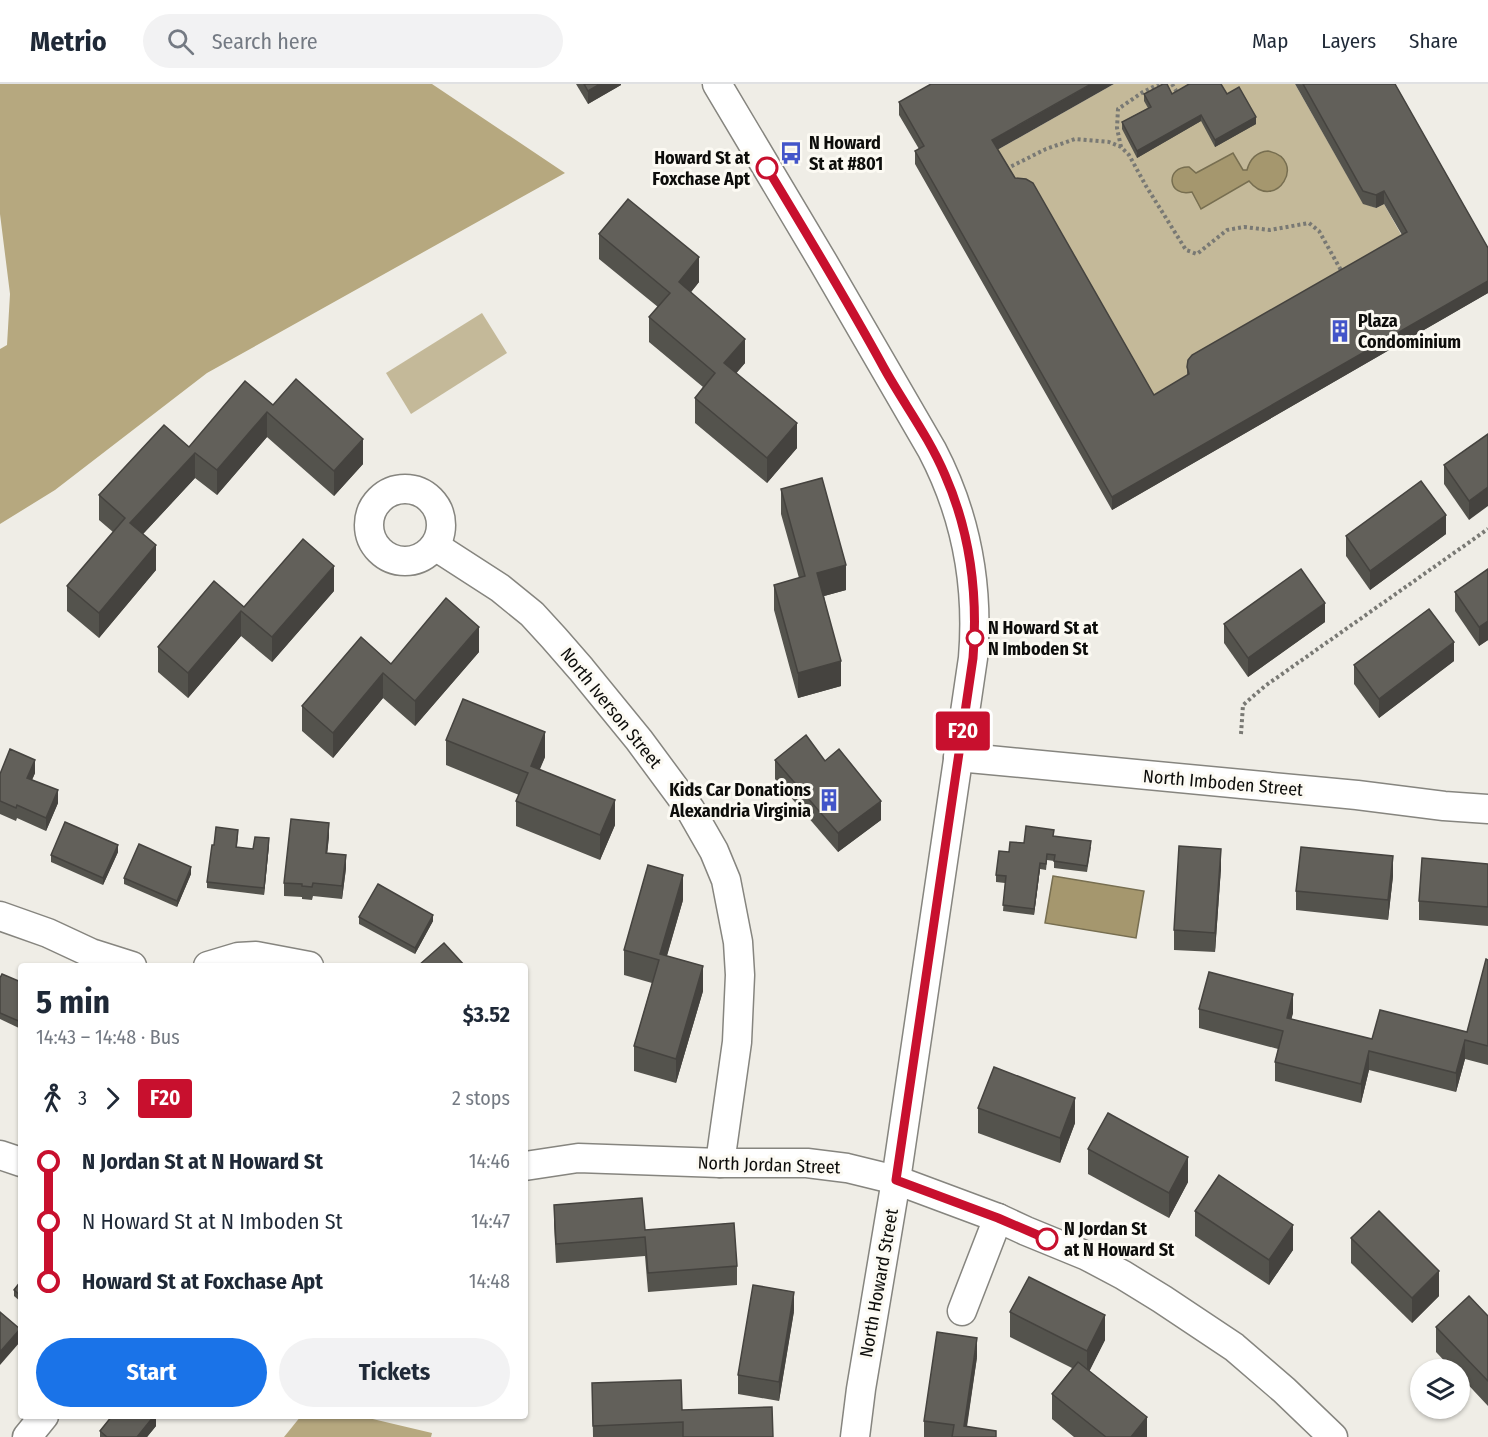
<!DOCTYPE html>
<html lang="en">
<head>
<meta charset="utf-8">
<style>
	body { margin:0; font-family:"Fira Sans Condensed",sans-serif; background:#f2f2f3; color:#1f2937; height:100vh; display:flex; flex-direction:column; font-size:22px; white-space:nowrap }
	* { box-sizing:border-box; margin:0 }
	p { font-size:20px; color:#747a83 }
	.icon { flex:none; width:33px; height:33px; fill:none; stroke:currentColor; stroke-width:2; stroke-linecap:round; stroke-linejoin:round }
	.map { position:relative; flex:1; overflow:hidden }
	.sheet { position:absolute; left:18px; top:879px; width:510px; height:456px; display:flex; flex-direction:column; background:#fff; border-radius:6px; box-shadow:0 2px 4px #0004 }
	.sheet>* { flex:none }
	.badge { padding:0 12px; border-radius:4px; font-size:21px; line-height:39px }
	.buttons { position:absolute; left:1410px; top:1275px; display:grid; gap:12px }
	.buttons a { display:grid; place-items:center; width:60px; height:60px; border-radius:50%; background:#fff; box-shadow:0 2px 4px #0004; font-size:30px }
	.map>.badge { position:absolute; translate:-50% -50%; box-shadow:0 0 0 3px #fff }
	.legs { display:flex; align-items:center; gap:9px; height:66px; padding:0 18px; font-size:20px }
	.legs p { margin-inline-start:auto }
	.overview { display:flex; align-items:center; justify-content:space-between; height:102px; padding:0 18px }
	h1 { font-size:33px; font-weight:700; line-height:45px }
	.action { display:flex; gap:12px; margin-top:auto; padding:12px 18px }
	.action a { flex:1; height:69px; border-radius:36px; background:#1a73e8; color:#fff; font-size:24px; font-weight:700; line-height:69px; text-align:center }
	.action a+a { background:#f2f2f3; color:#1f2937 }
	ul { padding:0 18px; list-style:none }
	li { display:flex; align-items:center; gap:21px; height:60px; font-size:22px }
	li i { display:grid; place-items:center; width:9px; height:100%; margin:0 8px; background:currentColor }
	li i::after { content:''; width:15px; height:15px; margin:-8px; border:4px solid; border-radius:50%; background:#fff }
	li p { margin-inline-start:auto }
	li:first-child i { background:linear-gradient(#0000 50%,currentColor 0) }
	li:last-child i { background:linear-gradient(currentColor 50%,#0000 0) }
	header { display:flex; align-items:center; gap:36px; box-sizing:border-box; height:84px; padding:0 30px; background:#fff; border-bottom:2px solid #e0e1e3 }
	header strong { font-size:28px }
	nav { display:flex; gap:33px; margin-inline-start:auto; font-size:21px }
	.search { width:420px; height:54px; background:#f2f2f3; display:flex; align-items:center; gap:15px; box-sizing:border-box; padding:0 21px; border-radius:33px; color:#747a83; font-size:22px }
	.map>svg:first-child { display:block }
	.green { fill:#c4b999 }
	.forest { fill:#b6a87f }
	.water { fill:#a5976e; stroke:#776e50; stroke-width:1.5 }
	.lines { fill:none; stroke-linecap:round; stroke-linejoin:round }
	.minor-casing { stroke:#86857f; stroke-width:31 }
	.path { stroke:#797974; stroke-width:4; stroke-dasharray:3 3; stroke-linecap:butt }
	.minor { stroke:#fff; stroke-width:28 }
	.wall { fill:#54534d }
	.shaded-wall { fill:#45433f }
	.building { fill:#62605a; stroke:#45433f; stroke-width:1.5 }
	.line-1-casing { stroke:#fff; stroke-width:14 }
	.line-1 { stroke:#c8102e; stroke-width:9 }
	.stop-1-dot { fill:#fff; stroke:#c8102e; stroke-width:3 }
	.labels { text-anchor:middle; stroke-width:6; stroke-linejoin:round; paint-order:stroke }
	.poi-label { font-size:18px; font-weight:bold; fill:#0d0d0b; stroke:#fcfaf3; text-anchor:start }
	.stop-label { font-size:18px; font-weight:bold; fill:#0d0d0b; stroke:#fcfaf3; text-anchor:start }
	.street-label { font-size:18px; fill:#0d0d0b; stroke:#fcfaf3 }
</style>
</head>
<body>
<header>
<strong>Metrio</strong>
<div class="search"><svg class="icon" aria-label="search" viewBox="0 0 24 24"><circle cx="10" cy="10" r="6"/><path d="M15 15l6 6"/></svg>Search here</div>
<nav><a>Map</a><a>Layers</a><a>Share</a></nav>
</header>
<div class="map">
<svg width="1488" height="1353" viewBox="0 0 1488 1353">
	<rect width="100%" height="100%" fill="#efede6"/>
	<g class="green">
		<polygon points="1114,0 1295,0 1363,119 1376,124 1384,120 1407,161 1187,296 1154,324 1026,108 992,69"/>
		<polygon points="482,229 507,269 411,330 386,289"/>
	</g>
	<g class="forest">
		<polygon points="0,0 432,0 565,89 207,289 55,406 0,440 0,265 7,261 10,210 0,130"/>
		<polygon points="301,1332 360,1332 432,1349 431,1353 284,1353"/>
	</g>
	<g class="water">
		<path d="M1268 67C1309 75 1276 130 1249 97L1201 125 1192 108C1167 114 1165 82 1189 83L1196 89 1233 69 1243 86H1247C1250 75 1256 68 1268 67Z"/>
		<polygon points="1053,792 1144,807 1136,854 1045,839"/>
	</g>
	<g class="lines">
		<g class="minor-casing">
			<g id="minor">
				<path d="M717 0 823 178 932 366C966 431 979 501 973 574L896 1096 861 1305 855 1353"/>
				<circle cx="405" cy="441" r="36"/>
				<polyline points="435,462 500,504 532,530 554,554 581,585 639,656 690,725 714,767 726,796 738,858 740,891 737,958 720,1079"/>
				<polyline points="958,673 1357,711 1444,722 1488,725"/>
				<polyline points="0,832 48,849 91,869 132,882"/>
				<polyline points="208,882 238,873 256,872 309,882"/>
				<polyline points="0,1071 21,1078"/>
				<polyline points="525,1082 578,1074 720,1079 807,1079 847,1084 896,1096 998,1134 1026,1147 1087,1172 1123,1191 1162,1215 1234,1263 1284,1306 1333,1353"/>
				<polyline points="962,1227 998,1134"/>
				<polyline points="27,1353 44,1332"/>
			</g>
		</g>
		<g class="path">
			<polyline points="1172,0 1178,10"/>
			<polyline points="1121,63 1117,44 1118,25 1143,8 1159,0"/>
			<polyline points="1006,85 1046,65 1075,55 1109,58 1121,63 1129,71 1146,102 1186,166 1197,170 1227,146 1244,143 1270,146 1309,139 1319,147 1342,188"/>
			<polyline points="1241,650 1243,621 1265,602 1488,445"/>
		</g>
		<use href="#minor" class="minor"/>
	</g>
	<g class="wall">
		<polygon points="576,0 621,0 621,1 588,20"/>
		<polygon points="1295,0 1395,0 1488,164 1488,209 1112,426 915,80 915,67 919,65 899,31 899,18 998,66 1015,94 1154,311 1187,292 1187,283 1402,151 1384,120 1376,124 1363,120"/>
		<polygon points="1144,10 1227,10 1256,40 1215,63 1201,37 1137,74 1122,45 1122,38 1148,24 1144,17"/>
		<polygon points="599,150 699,198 691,208 745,279 736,289 797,364 767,399 695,339 695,314 703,303 649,258 649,233 658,223 599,175"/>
		<polygon points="273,321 363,380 334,412 267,353 217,411 195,394 143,450 156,486 99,554 67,527 67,502 113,448 99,436 99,411"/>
		<polygon points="1488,350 1469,436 1444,400 1444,381"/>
		<polygon points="781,405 846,506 824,512 841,602 798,614 774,526 774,501 799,494 781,430"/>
		<polygon points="1446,450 1370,506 1346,472 1346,452"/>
		<polygon points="1488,485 1488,556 1479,562 1455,527 1455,508"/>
		<polygon points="334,507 272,578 241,552 188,614 158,588 158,563 244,523"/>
		<polygon points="1325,538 1248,593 1224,559 1224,540"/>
		<polygon points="479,568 415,642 383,614 333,674 302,647 302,622 391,580"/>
		<polygon points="1454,577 1379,634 1354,600 1354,581"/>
		<polygon points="446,656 545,673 539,686 615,741 600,776 516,742 516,717 519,711 446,681"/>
		<polygon points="775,676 825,677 881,736 838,768 775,695"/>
		<polygon points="35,689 32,696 58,719 46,747 17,734 16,737 0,730 0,690"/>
		<polygon points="329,752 327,769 346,784 342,815 313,812 312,816 302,815 302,813 284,812 284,799"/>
		<polygon points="1054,752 1091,763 1087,788 1054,784 1054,777 1047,776 1046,786 1040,785 1034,831 1003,827 1005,799 996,798 996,791 1009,768"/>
		<polygon points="238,753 237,763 253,765 269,761 264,811 207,804 207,798 214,761"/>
		<polygon points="118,768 103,801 51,778 51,771"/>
		<polygon points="1488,780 1488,842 1419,836 1419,817"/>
		<polygon points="1221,784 1215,868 1174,866 1174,846"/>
		<polygon points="191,790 177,823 124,800 124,794"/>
		<polygon points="1393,792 1388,836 1296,826 1296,807"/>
		<polygon points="683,816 667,872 703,907 676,999 634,987 634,962 652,899 624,891 624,866"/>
		<polygon points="359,833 433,837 415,870 359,840"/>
		<polygon points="1488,876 1488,981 1465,975 1456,1008 1369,986 1361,1019 1275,997 1275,978 1278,965 1199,944 1199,925 1293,929 1291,935 1372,955 1467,948"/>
		<polygon points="0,894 21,898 21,945 0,935"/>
		<polygon points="978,1024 1075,1039 1060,1079 978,1049"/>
		<polygon points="1088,1065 1188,1098 1169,1134 1088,1090"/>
		<polygon points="554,1121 645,1146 737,1182 737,1201 648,1208 645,1172 556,1179 554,1140"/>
		<polygon points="1195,1127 1293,1166 1269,1201 1195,1152"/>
		<polygon points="1351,1154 1439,1212 1412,1239 1351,1179"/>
		<polygon points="21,1197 21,1218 14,1212 14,1206"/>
		<polygon points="794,1227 779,1317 738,1310 738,1291"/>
		<polygon points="1010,1228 1105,1256 1089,1287 1147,1353 1074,1353 1052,1335 1052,1310 1072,1284 1010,1253"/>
		<polygon points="1488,1232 1488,1322 1460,1292 1460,1286 1453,1286 1436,1268 1436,1243"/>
		<polygon points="977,1273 967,1343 996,1353 924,1353 924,1337"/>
		<polygon points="592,1299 682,1326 773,1353 593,1353"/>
		<polygon points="156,1332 156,1342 147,1353 100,1353 100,1347"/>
	</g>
	<g class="shaded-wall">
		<polygon points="600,0 621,0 621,1 588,20 588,7"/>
		<polygon points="1091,0 1114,0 992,69 992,56"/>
		<polygon points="1201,31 1201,37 1137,74 1137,67"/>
		<polygon points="1256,33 1256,40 1215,63 1215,56"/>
		<polygon points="1384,107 1384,120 1376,124 1376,111"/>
		<polygon points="699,173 699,198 679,223 679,198"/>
		<polygon points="1488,197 1488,209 1112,426 1112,413"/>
		<polygon points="745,255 745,279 724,304 724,279"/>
		<polygon points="267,328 267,353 217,411 217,386"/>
		<polygon points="797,339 797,364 767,399 767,374"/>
		<polygon points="363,355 363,380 334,412 334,387"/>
		<polygon points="195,369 195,394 130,464 130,439"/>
		<polygon points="1488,403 1488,422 1469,436 1469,417"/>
		<polygon points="1446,431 1446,450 1370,506 1370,487"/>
		<polygon points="156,461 156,486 99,554 99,529"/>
		<polygon points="846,481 846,506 817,514 817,489"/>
		<polygon points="334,482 334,507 272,578 272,553"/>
		<polygon points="1325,519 1325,538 1248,593 1248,574"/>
		<polygon points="241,527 241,552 188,614 188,589"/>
		<polygon points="1488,537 1488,556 1479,562 1479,543"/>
		<polygon points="479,543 479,568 415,642 415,617"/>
		<polygon points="1454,558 1454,577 1379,634 1379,615"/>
		<polygon points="841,577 841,602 798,614 798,589"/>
		<polygon points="383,589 383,614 333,674 333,649"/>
		<polygon points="545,648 545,673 531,707 531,682"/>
		<polygon points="35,676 35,689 27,707 27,694"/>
		<polygon points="58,706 58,719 46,747 46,734"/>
		<polygon points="615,716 615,741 600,776 600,751"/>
		<polygon points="881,717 881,736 838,768 838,749"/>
		<polygon points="329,739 329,752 326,782 326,769"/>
		<polygon points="269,754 269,761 264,811 264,804"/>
		<polygon points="118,761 118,768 103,801 103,794"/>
		<polygon points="1221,765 1221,784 1215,868 1215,849"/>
		<polygon points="346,771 346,784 342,815 342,802"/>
		<polygon points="1393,772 1393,792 1388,836 1388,816"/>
		<polygon points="1040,779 1040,785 1034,831 1034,825"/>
		<polygon points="191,783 191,790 177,823 177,817"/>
		<polygon points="683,791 683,816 660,895 660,870"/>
		<polygon points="433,831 433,837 415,870 415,864"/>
		<polygon points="703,882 703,907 676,999 676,975"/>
		<polygon points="1293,910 1293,929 1287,953 1287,934"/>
		<polygon points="1465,956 1465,975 1456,1008 1456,989"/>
		<polygon points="1369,967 1369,986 1361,1019 1361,1000"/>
		<polygon points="1075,1014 1075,1039 1060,1079 1060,1054"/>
		<polygon points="1188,1073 1188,1098 1169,1134 1169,1109"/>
		<polygon points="1293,1141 1293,1166 1269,1201 1269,1176"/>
		<polygon points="1439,1187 1439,1212 1412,1239 1412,1214"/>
		<polygon points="794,1208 794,1227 779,1317 779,1298"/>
		<polygon points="1105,1231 1105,1256 1087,1292 1087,1267"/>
		<polygon points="20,1245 20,1258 0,1281 0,1268"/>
		<polygon points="977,1254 977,1273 965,1353 964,1342"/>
		<polygon points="154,1332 156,1332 156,1342 147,1353 137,1353"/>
		<polygon points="1147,1333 1147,1353 1131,1353"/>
	</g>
	<g class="building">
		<polygon points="584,0 600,0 588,7"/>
		<polygon points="931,0 1091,0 992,56 1015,94 1026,95 1033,99 1154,311 1189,290 1187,283 1188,276 1192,271 1407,148 1384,107 1376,111 1363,107 1303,0 1395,0 1488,164 1488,197 1112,413 915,67 924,62 899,18"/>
		<polygon points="1163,0 1167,0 1172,10 1189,0 1221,0 1227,10 1239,3 1256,33 1215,56 1201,31 1137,67 1122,38 1151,23 1144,10"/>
		<polygon points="628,115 699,173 679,198 745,255 724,279 797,339 767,374 695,314 715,289 649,233 670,209 599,150"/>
		<polygon points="296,295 363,355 334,387 267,328 217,386 195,369 130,439 156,461 99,529 67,502 125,434 99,411 164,341 189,363 245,297 273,321"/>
		<polygon points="1488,350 1488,403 1469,417 1444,381"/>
		<polygon points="822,394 846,481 817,489 841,577 798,589 774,501 805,492 781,405"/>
		<polygon points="1421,397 1446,431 1370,487 1346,452"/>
		<polygon points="303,455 334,482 272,553 241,527 188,589 158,563 214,497 244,523"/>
		<polygon points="1301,485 1325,519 1248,574 1224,540"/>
		<polygon points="1488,485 1488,537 1479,543 1455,508"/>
		<polygon points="446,514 479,543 415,617 383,589 333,649 302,622 361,553 391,580"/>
		<polygon points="1429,525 1454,558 1379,615 1354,581"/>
		<polygon points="463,615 545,648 531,682 615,716 600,751 516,717 528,689 446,656"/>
		<polygon points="806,651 825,677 839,665 881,717 838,749 775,676"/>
		<polygon points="10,665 35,676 27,694 58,706 46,734 17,721 16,724 0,717 0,690"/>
		<polygon points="291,735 329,739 326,769 346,771 342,802 313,799 312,803 302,802 302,800 284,799"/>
		<polygon points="65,738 118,761 103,794 51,771"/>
		<polygon points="1026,742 1054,746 1053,752 1091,757 1087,782 1054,777 1055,771 1047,770 1046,780 1040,779 1034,825 1003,821 1006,792 996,791 999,767 1009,768 1010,758 1024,759"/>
		<polygon points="216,743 238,746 236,763 253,765 255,753 269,754 264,804 207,798 212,761 214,761"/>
		<polygon points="139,760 191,783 177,817 124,794"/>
		<polygon points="1179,762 1221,765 1215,849 1174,846"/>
		<polygon points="1301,763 1393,772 1388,816 1296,807"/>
		<polygon points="1422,774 1488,780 1488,823 1419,817"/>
		<polygon points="648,781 683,791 660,870 703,882 676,975 634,962 659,876 624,866"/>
		<polygon points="378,800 433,831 415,864 359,833"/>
		<polygon points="444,859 465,882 418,882"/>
		<polygon points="1486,875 1488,876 1488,962 1465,956 1456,989 1369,967 1361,1000 1275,978 1283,947 1199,925 1209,888 1293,910 1287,934 1372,955 1380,926 1467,948"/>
		<polygon points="2,890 21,898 21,938 0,929 0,894"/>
		<polygon points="994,983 1075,1014 1060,1054 978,1024"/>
		<polygon points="1108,1029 1188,1073 1169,1109 1088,1065"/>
		<polygon points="1219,1091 1293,1141 1269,1176 1195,1127"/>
		<polygon points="642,1114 645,1146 734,1139 737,1182 648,1189 645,1153 556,1160 554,1121"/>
		<polygon points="1379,1127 1439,1187 1412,1214 1351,1154"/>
		<polygon points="1029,1193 1105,1231 1087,1267 1010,1228"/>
		<polygon points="21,1197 21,1212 14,1206"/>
		<polygon points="753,1201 794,1208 779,1298 738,1291"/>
		<polygon points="1469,1212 1488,1232 1488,1297 1436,1243"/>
		<polygon points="0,1228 20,1245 0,1268"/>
		<polygon points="937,1248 977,1254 964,1342 996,1347 996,1353 952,1353 954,1341 924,1337"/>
		<polygon points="1078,1278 1147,1333 1131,1353 1106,1353 1052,1310"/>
		<polygon points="681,1296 682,1326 772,1323 773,1353 683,1353 683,1338 593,1342 592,1299"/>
		<polygon points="112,1332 154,1332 137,1353 107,1353 100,1347"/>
	</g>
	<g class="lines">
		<g class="line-1-casing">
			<path id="line-1" d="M767 84C807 150 847 216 884 284 904 320 929 353 945 391 970 448 978 512 973 574L896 1096 998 1134 1047 1155"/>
		</g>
		<use href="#line-1" class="line-1"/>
	</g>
	<defs>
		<g id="bus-bare" transform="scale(1.8)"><path d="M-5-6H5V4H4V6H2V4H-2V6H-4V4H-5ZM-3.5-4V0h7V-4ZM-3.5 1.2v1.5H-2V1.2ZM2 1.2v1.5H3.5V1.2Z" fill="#4355c9" stroke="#fcfaf3" stroke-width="2.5" paint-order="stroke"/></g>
		<g id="building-bare" transform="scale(1.8)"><path d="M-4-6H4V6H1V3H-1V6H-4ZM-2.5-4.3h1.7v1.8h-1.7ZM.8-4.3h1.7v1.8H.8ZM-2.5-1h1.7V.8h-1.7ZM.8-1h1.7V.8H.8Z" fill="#4355c9" stroke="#fcfaf3" stroke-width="2.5" paint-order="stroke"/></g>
	</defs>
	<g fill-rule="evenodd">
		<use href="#bus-bare" x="791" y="69"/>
		<use href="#building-bare" x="1340" y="247"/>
		<use href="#building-bare" x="829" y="716"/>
	</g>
	<g class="stop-1-dot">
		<circle cx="767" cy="84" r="10"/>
		<circle cx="975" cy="554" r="8"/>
		<circle cx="1047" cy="1155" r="10"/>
	</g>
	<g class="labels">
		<g class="poi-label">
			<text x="809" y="65">N Howard<tspan x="809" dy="21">St at #801</tspan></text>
			<text x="1358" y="243">Plaza<tspan x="1358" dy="21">Condominium</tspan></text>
			<text x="811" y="712" text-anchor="end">Kids Car Donations<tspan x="811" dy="21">Alexandria Virginia</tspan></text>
		</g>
		<g class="stop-label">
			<text x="750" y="80" text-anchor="end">Howard St at<tspan x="750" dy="21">Foxchase Apt</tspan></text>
			<text x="988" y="550">N Howard St at<tspan x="988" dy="21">N Imboden St</tspan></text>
			<text x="1064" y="1151">N Jordan St<tspan x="1064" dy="21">at N Howard St</tspan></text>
		</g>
		<g class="street-label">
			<text transform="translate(611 624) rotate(51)" y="6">North Iverson Street</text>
			<text transform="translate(1223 699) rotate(5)" y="6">North Imboden Street</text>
			<text transform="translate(769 1081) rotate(2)" y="6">North Jordan Street</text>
			<text transform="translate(879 1199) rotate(-80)" y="6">North Howard Street</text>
		</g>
	</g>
</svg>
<div class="buttons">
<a><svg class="icon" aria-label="layers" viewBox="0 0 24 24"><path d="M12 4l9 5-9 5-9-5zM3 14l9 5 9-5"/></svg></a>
</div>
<b class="badge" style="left:963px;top:647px;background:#c8102e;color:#fff">F20</b>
<section class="sheet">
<div class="overview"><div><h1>5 min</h1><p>14:43 – 14:48 · Bus</p></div><b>$3.52</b></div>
<div class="legs"><svg class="icon" aria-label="walk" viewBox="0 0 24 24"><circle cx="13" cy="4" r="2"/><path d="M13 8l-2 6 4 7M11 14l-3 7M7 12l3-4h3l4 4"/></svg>3<svg class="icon" aria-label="forward" viewBox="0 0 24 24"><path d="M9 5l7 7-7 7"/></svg><b class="badge" style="background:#c8102e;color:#fff">F20</b><p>2 stops</p></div>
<ul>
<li><i style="color:#c8102e"></i><b>N Jordan St at N Howard St</b><p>14:46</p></li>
<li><i style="color:#c8102e"></i><span>N Howard St at N Imboden St</span><p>14:47</p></li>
<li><i style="color:#c8102e"></i><b>Howard St at Foxchase Apt</b><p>14:48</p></li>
</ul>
<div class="action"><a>Start</a><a>Tickets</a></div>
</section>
</div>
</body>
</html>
